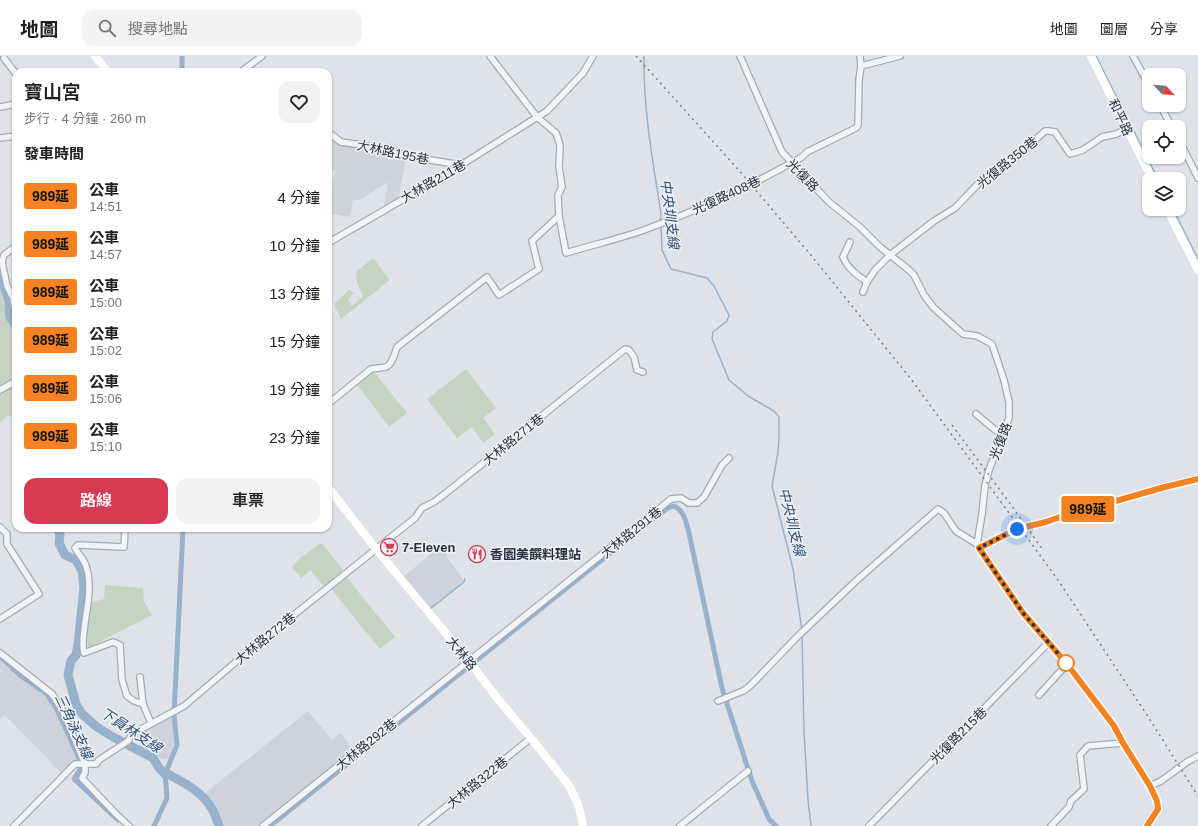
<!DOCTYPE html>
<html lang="zh-TW">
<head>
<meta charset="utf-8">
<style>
	body { margin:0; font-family:Helvetica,"Noto Sans TC",sans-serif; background:#f2f2f2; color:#202124; height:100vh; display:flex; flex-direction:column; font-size:15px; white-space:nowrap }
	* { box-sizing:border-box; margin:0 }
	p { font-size:13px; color:#757577 }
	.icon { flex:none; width:22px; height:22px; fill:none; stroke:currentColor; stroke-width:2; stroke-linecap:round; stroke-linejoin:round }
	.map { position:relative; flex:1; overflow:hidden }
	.side { position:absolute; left:12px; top:12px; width:320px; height:464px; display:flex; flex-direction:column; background:#fff; border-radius:12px; box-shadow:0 1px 3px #0004 }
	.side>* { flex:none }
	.badge { padding:0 8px; border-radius:3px; font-size:14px; line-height:26px }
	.needle { width:26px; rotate:116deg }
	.buttons { position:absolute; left:1142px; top:12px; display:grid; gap:8px }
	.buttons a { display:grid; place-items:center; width:44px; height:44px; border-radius:8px; background:#fff; box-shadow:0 1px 3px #0004; font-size:20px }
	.you { position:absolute; width:20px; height:20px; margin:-10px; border:3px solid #fff; border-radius:50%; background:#1a73e8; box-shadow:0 0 0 6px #1a73e833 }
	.map>.badge { position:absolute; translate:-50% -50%; box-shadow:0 0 0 2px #fff }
	h2 { padding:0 12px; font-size:15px; line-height:36px }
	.round { display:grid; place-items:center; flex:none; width:42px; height:42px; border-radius:12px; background:#f2f2f2 }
	.overview { display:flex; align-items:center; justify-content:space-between; height:68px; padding:0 12px }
	h1 { font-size:19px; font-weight:600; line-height:30px }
	.cta { display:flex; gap:8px; margin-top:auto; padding:8px 12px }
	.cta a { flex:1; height:46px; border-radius:12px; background:#d73b53; color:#fff; font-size:16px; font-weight:600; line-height:46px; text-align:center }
	.cta a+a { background:#f2f2f2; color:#202124 }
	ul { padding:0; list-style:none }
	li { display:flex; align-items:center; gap:12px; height:48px; padding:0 12px }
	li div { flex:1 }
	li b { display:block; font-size:15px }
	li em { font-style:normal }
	li .badge { min-width:44px; font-weight:700; text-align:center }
	header { display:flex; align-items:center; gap:24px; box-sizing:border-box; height:56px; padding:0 20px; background:#fff; border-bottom:1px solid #e0e0e0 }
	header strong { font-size:19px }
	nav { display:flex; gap:22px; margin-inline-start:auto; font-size:14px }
	.search { width:280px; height:36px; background:#f2f2f2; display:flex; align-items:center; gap:10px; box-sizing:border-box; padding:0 14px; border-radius:12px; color:#757577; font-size:15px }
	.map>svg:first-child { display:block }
	.built { fill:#cdd2dc }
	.green { fill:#c5d4c0 }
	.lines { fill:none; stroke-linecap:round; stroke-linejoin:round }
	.stream { stroke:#98b1cc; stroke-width:1.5 }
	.canal { stroke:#98b1cc; stroke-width:5 }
	.river { stroke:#98b1cc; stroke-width:9 }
	.street-casing { stroke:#a4aab4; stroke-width:8 }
	.street { stroke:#f2f4f7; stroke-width:5.5 }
	.secondary { stroke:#fff; stroke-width:8 }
	.rail { stroke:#778294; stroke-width:1.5; stroke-dasharray:2 4; stroke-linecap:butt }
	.line-casing { stroke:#fff; stroke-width:9 }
	.line { stroke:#f58220; stroke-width:6 }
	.walk { stroke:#273142; stroke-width:4; stroke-dasharray:0 7.2 }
	.stop-dot { fill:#fff; stroke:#f58220; stroke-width:2 }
	.labels { text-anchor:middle; stroke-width:3; stroke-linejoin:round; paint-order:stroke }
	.street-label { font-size:13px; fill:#273142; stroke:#eff2f7 }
	.poi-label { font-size:13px; font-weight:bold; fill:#273142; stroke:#eff2f7; text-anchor:start }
	.water-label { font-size:14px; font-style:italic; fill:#2e4f79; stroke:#eff2f7 }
</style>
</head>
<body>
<header>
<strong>地圖</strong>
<div class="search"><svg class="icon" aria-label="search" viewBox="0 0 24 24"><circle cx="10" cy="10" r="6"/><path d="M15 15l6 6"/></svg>搜尋地點</div>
<nav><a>地圖</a><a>圖層</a><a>分享</a></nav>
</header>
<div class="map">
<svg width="1198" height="770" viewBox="0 0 1198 770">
	<rect width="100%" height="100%" fill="#dfe3e9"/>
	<g class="built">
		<polygon points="328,82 338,87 406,102 398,144 384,152 388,126 360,144 353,144 350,161 328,157 335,115 328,113"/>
		<polygon points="444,490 447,501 464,525 429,553 403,521 437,493"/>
		<polygon points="0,602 29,629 34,630 50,644 80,704 64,720 5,659 0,663"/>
		<polygon points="308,655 332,684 340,677 354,694 261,770 223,770 205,737"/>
		<polygon points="172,661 174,688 170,700 166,703 163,703 155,701 142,694 137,678"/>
	</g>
	<g class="green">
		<polygon points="373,202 390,224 341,263 334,248 349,234 354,237 348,243 352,250 363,240 357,226 356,216"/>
		<polygon points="0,224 7,244 9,263 16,274 16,361 7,360 0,367"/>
		<polygon points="466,313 496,352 483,362 495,378 483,387 472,371 457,382 427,343"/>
		<polygon points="371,316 375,317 407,357 389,371 356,327"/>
		<polygon points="321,487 345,516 325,532 310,514 301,522 292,511 300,502"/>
		<polygon points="347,522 395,581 380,593 332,534"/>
		<polygon points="105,529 143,532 144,545 152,559 88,592 86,579 92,546 104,543"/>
	</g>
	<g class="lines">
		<g class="stream">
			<path d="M644 0C643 53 653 106 661 158L660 166"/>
			<polyline points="1096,0 1158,123"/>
			<polyline points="1173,153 1198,203"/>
			<polyline points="661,170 662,194 671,213 707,222 714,230 729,259 727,265 713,276 712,283 729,324 748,340 774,355 779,361 779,382 778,396 772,430 793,513 802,575"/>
			<polyline points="430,553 464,526 465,523"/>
			<polyline points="802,578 804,675 808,744 811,770"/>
		</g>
		<g class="canal">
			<polyline points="182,16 182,0"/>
			<polyline points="0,600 21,620 47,638 57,654 78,700 81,712 74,723 118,764"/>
			<polyline points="154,770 167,742 165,718 177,689 174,659 183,472"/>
			<path d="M270 770 649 466 668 452 674 450C685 455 686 467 689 477L722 632 752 725 769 763 776 770"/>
		</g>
		<g class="river">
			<polyline points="0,215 4,230 9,244 10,261 16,270"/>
			<path d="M57 472 60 479 59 487 65 499 76 504 82 515 84 531 78 589 76 599 71 605 68 619 76 648 82 658 97 671 113 681 153 702 159 712 165 718H168C184 727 202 735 212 753 215 758 217 764 219 770"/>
		</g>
		<g class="street-casing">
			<g id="street">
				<polyline points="740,0 782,96 829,146 860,171 880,191 909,214 914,219 924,239 933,251 954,270 963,278 977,280 992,288 1004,324 1009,346 1009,362 989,414 985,429 982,458 977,488 1023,557 1067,608 1114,670 1123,687 1150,730 1157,745 1157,753 1147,770"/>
				<polyline points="1133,0 1149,29"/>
				<polyline points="4,2 16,18"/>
				<polyline points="861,10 900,0"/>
				<polyline points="241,16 262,0"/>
				<polyline points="1160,49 1172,71"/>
				<polyline points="0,51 16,48"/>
				<polyline points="328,76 341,86 362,89 418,102 461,109"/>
				<polyline points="0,82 16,80"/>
				<polyline points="1179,84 1198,122"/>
				<path d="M559 160 566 197C592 189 619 183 644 174 699 154 751 130 802 101L807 96 856 72 858 69 859 24 861 10 860 0"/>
				<path d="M850 186 843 201C848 213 857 219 867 226"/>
				<polyline points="328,187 450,116 547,55 583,17 593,0"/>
				<polyline points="16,190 4,199 2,206 7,230 13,242 16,261"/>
				<polyline points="863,236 867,226 875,214 890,199 934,165 955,152 982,124 1014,103 1045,75 1049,75 1055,76 1070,98 1083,94 1102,81 1116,78 1127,73"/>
				<polyline points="0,334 16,325"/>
				<polyline points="328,348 371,313 386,311 390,308 394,300 397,291 487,221 499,239 539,213 532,185 559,160 558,139 562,131 559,111 560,89 556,77 537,61 490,0"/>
				<polyline points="976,358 994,373 1003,378"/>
				<polyline points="0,471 7,478 7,488 39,538 0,563"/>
				<path d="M125 472 124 491 78 489 75 492C78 498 84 503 86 510 93 531 86 554 84 575 83 583 82 590 84 597L113 586 120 589 122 624 127 640 134 645 143 648 151 667"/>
				<polyline points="979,492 1017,473 1046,466 1057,462 1161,432 1198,423"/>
				<polyline points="0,597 52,638 63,655 85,708 85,717 82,722 116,758 129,770"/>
				<polyline points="140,621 143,648"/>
				<polyline points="1039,639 1067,608"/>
				<polyline points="718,645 743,635 750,630 798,580 857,524 938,453 944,457 956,475 977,488"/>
				<polyline points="1150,730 1161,725 1187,706 1198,700"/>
				<polyline points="14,770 75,708 96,708 99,704 128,685 132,678 184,650 250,594 415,462 422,452 434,446 446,437 625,293 629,294 634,301 637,314 643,316"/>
				<polyline points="263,770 671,443 681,442 689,447 697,447 704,441 722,409 729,402"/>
				<polyline points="422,770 531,682"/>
				<polyline points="680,770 748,715"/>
				<polyline points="869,770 1048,587"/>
				<polyline points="1051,770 1069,751 1071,745 1084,733 1080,699 1088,690 1123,687"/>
			</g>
		</g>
		<use href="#street" class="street"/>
		<g class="secondary">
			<polyline points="95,0 108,16"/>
			<polyline points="1091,0 1152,123"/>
			<polyline points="1167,153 1198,214"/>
			<polyline points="328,431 376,493 469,605 497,642 531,682 570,731 579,751 583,770"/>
		</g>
		<g class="rail">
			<polyline points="636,0 736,111 810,198 911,323 1058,524 1147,659 1198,740"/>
			<polyline points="952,369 1014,453 1043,494"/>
		</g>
	</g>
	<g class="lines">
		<g class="line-casing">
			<polyline id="line" points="1147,770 1158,753 1157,745 1150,730 1123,687 1114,670 1067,608 1023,557 979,492 1017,473 1046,466 1057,462 1161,432 1198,423"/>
		</g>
		<use href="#line" class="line"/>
		<polyline class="walk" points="1017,473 979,492 1023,557 1067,608 1066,607"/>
	</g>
	<defs>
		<g id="supermarket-ring" transform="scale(0.9)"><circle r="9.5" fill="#eff2f7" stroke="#d73b53" stroke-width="1.5"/><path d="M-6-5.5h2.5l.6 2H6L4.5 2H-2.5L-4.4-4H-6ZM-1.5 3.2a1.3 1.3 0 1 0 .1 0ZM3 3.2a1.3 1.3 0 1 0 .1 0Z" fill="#d73b53"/></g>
		<g id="restaurant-ring" transform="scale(0.9)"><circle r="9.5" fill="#eff2f7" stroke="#d73b53" stroke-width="1.5"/><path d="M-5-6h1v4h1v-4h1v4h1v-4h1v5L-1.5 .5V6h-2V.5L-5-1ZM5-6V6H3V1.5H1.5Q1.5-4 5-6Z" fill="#d73b53"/></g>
	</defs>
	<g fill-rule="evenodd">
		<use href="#supermarket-ring" x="389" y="491"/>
		<use href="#restaurant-ring" x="477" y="498"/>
	</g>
	<circle class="stop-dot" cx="1066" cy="607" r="8"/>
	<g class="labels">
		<g class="street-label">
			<text transform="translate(1121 61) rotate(65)" y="5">和平路</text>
			<text transform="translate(393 96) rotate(12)" y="5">大林路195巷</text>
			<text transform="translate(1007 106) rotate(-39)" y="5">光復路350巷</text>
			<text transform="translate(803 119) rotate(46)" y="5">光復路</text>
			<text transform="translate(433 125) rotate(-30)" y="5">大林路211巷</text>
			<text transform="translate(726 139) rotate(-25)" y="5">光復路408巷</text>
			<text transform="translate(513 383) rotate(-39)" y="5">大林路271巷</text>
			<text transform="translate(1000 385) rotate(-69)" y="5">光復路</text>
			<text transform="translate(631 476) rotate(-39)" y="5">大林路291巷</text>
			<text transform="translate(265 582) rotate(-39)" y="5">大林路272巷</text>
			<text transform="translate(462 597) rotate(51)" y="5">大林路</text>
			<text transform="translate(958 679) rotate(-45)" y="5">光復路215巷</text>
			<text transform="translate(366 688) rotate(-39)" y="5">大林路292巷</text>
			<text transform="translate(477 726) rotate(-39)" y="5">大林路322巷</text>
		</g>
		<g class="poi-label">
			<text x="402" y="496">7-Eleven</text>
			<text x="490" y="503">香園美饌料理站</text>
		</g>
		<g class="water-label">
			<text transform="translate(670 158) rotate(83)" y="5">中央圳支線</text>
			<text transform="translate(792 466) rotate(76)" y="5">中央圳支線</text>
			<text transform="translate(74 670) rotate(65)" y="5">三角泳支線</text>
			<text transform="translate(131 674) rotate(33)" y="5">下員林支線</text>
		</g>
	</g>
</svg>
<div class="buttons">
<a><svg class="needle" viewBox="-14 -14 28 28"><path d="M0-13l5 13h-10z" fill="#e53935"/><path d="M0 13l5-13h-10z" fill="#757577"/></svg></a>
<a><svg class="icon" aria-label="locate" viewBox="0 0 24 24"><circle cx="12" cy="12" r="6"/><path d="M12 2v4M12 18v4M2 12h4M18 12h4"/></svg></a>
<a><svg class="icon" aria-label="layers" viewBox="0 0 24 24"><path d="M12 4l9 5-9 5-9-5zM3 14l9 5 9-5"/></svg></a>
</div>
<div class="you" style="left:1017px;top:473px"></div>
<b class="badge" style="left:1088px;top:453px;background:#f58220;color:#111">989延</b>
<section class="side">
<div class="overview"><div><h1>寶山宮</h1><p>步行 · 4 分鐘 · 260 m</p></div><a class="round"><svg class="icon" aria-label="heart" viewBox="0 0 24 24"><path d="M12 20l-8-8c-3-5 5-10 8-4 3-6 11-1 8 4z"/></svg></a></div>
<h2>發車時間</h2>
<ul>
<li><span class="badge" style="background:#f58220;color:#111">989延</span><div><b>公車</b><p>14:51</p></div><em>4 分鐘</em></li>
<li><span class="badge" style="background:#f58220;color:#111">989延</span><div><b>公車</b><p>14:57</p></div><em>10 分鐘</em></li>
<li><span class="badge" style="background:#f58220;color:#111">989延</span><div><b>公車</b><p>15:00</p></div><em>13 分鐘</em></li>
<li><span class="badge" style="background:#f58220;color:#111">989延</span><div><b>公車</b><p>15:02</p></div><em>15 分鐘</em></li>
<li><span class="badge" style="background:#f58220;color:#111">989延</span><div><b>公車</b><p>15:06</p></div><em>19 分鐘</em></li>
<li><span class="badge" style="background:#f58220;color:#111">989延</span><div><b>公車</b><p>15:10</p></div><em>23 分鐘</em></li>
</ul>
<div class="cta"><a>路線</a><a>車票</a></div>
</section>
</div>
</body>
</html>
